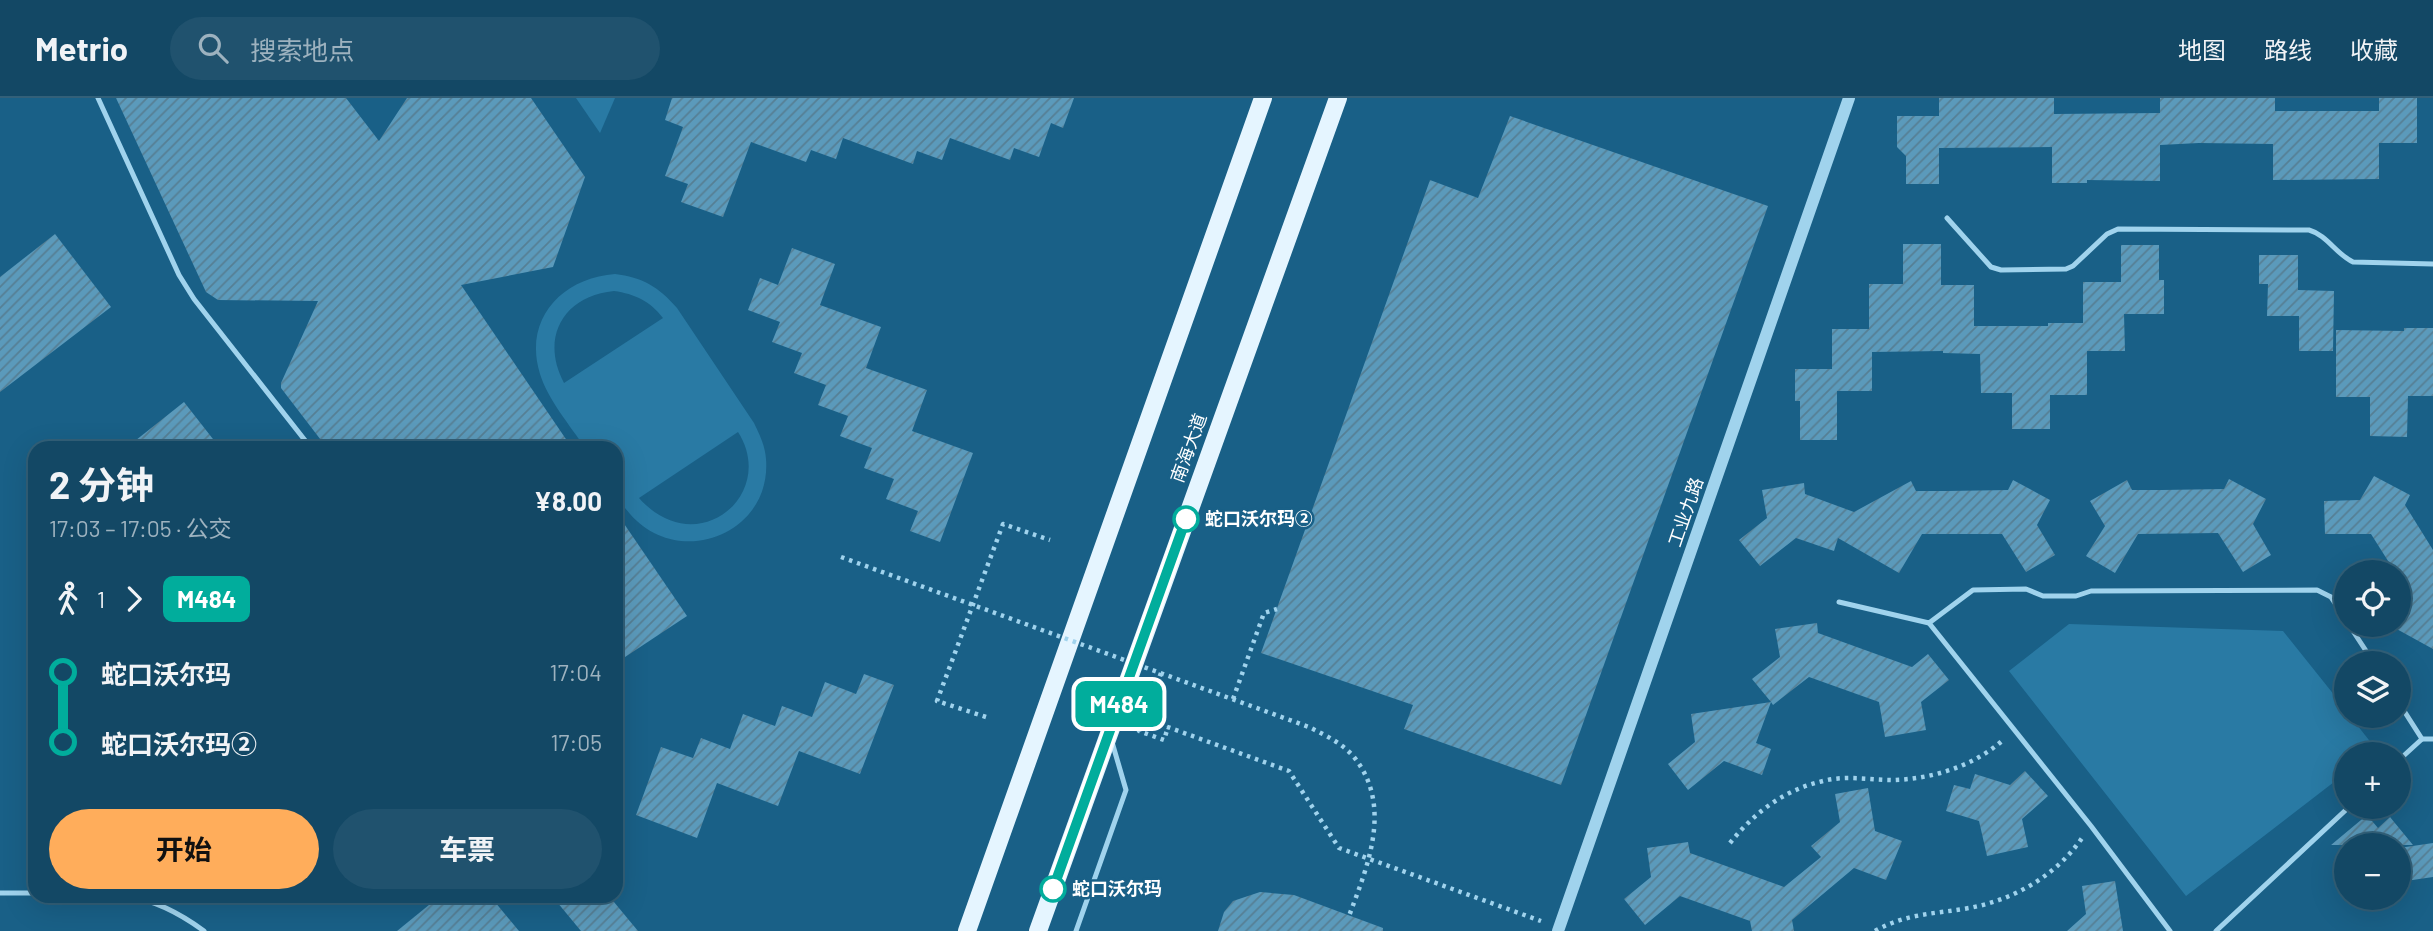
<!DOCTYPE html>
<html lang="zh">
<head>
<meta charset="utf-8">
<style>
	body { margin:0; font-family:Barlow,"Noto Sans SC",sans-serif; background:#20526e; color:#f1f3f6; height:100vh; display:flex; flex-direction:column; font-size:26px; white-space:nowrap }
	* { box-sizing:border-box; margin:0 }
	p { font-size:23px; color:#9db2bf }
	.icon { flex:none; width:38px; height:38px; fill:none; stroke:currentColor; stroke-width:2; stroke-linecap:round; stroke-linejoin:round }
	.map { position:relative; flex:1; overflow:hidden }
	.side { position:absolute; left:28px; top:343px; width:595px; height:462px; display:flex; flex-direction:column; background:#134865; border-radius:21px; box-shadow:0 7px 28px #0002,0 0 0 2px #326079 }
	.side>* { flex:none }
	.badge { padding:0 14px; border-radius:10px; font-size:24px; line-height:46px }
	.buttons { position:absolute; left:2334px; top:462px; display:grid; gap:14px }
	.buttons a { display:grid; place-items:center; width:77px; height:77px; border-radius:50%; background:#134865; box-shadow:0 7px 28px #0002,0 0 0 2px #326079; font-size:35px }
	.map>.badge { position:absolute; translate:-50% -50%; box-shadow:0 0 0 4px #fff }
	.legs { display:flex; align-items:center; gap:10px; height:77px; padding:0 21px; font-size:23px }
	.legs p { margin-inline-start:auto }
	.head { display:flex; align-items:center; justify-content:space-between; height:119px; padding:0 21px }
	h1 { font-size:38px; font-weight:700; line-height:52px }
	.cta { display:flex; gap:14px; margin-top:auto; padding:14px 21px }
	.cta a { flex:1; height:80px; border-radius:42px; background:#ffad5b; color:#111; font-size:28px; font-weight:700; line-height:80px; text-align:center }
	.cta a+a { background:#20526e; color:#f1f3f6 }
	ul { padding:0 21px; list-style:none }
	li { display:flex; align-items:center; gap:24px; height:70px; font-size:26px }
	li i { display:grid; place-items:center; width:10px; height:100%; margin:0 9px; background:currentColor }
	li i::after { content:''; width:18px; height:18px; margin:-9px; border:5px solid; border-radius:50%; background:#134865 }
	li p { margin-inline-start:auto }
	li:first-child i { background:linear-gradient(#0000 50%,currentColor 0) }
	li:last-child i { background:linear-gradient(currentColor 50%,#0000 0) }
	header { display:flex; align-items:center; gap:42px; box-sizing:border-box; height:98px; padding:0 35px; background:#134865; border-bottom:2px solid #326079 }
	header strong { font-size:33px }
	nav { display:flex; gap:38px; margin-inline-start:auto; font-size:24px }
	.search { width:490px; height:63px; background:#20526e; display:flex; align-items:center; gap:18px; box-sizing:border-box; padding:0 24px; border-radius:38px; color:#9db2bf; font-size:26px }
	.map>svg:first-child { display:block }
	.green { fill:#297aa4; fill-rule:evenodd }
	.building { fill:url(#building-hatch) }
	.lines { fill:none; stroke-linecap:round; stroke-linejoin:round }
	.path { stroke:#a0d3ed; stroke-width:4.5; stroke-dasharray:3.5 5; stroke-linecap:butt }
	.service { stroke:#a0d3ed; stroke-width:5 }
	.tertiary { stroke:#a0d3ed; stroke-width:12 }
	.primary { stroke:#e5f5ff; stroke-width:18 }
	.path-bridge { stroke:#a0d3ed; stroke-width:4.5; stroke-dasharray:3.5 5; stroke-linecap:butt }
	.line-1-casing { stroke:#fff; stroke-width:16 }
	.line-1 { stroke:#01ad9c; stroke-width:10 }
	.stop-1-dot { fill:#fff; stroke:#01ad9c; stroke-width:3.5 }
	.labels { text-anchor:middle; stroke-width:5; stroke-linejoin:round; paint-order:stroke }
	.street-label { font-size:18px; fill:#fff; stroke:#196087 }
	.stop-label { font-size:18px; font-weight:bold; fill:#fff; stroke:#196087; text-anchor:start }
</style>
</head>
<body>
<header>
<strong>Metrio</strong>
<div class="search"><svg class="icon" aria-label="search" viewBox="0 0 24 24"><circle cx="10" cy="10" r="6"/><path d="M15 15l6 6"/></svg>搜索地点</div>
<nav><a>地图</a><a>路线</a><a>收藏</a></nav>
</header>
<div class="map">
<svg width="2433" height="833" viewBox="0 0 2433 833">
	<defs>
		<pattern id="building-hatch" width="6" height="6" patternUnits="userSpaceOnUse" patternTransform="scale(1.75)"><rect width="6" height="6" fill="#5b9abb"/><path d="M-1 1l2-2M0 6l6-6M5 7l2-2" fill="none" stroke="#567f94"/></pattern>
	</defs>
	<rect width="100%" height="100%" fill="#196087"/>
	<g class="green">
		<polygon points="576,0 615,0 600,35"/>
		<path d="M615 176C642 179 659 189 677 210L754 325C760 337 765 348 766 361 772 436 679 472 630 416 626 411 620 405 617 398 613 388 616 362 616 350H585C570 327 548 302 540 276 523 221 562 180 615 176ZM614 193C635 196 650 203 663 220L564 285C540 240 563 198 614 193ZM738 334C778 396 697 465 639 400Z"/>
		<polygon points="2069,526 2283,533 2347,613 2347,618 2350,618 2376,651 2369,656 2347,656 2347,674 2186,798 2009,573"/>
	</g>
	<g class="building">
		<polygon points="116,0 346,0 379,43 407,0 531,0 585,79 553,169 461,187 572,350 327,350 281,290 281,285 318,203 218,202 206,194"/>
		<polygon points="672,0 1074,0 1063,30 1051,25 1039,59 1014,50 1010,62 950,40 942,62 917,53 913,66 843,40 836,61 811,52 806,64 751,44 723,119 681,104 688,86 665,78 683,29 665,22"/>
		<polygon points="1939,0 2054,0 2054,16 2160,15 2160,0 2275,0 2275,13 2379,13 2379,0 2417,0 2417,45 2379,45 2379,81 2273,82 2273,46 2199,45 2160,47 2160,83 2087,82 2087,85 2052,85 2052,49 1939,50 1939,86 1906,86 1906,58 1897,49 1897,18 1939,18"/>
		<polygon points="1510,18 1768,108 1561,687 1404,631 1413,607 1261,555 1430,82 1478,100"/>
		<polygon points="55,136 111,209 0,294 0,179"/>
		<polygon points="1903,146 1941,146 1941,187 1974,187 1974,228 2048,228 2048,225 2083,225 2083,184 2121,184 2121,147 2159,147 2159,182 2164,182 2164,216 2124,216 2125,253 2087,253 2087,297 2050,297 2050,331 2012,331 2012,295 1981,295 1980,256 1943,255 1943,253 1872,254 1872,293 1837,293 1837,342 1800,342 1800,303 1795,303 1795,271 1832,271 1832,231 1869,231 1869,186 1903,186"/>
		<polygon points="792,150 835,166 820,207 881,229 866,270 927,292 912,333 973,355 940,444 910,433 918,413 886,401 894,381 864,370 872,350 840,338 848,318 818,307 826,287 794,275 802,255 772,244 780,224 748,212 760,180 778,187"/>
		<polygon points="2259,157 2298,157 2298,192 2334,193 2333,253 2299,253 2299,218 2267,218 2268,186 2259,186"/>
		<polygon points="2404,230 2433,230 2433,298 2408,298 2407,339 2370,338 2370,299 2336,299 2336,232 2404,233"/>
		<polygon points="184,304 220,350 126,350"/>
		<polygon points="2374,378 2410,397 2405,407 2433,452 2433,551 2393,529 2394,527 2399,527 2399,518 2410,498 2399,481 2399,474 2395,474 2371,436 2325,436 2324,403 2360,402"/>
		<polygon points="2229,381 2266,401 2253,426 2271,457 2243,474 2218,435 2138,436 2115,475 2086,458 2105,428 2090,403 2127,382 2132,392 2162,392 2224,391"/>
		<polygon points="2013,382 2050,402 2037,427 2055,457 2026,474 2002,436 1922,436 1899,475 1838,440 1834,453 1796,440 1760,468 1739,442 1767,420 1762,392 1804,385 1805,396 1854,414 1911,383 1916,393 1946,393 2008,392"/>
		<polygon points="616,414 687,518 616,565"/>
		<polygon points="1817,525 1818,535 1912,569 1928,556 1949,582 1921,604 1926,632 1885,639 1879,604 1809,579 1773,607 1771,604 1756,645 1771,651 1762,677 1724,663 1688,692 1668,666 1695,644 1691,616 1771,604 1752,581 1780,559 1775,531"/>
		<polygon points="864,576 894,587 860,676 799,653 778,708 717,685 697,740 636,717 661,649 693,660 701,640 730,651 743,616 775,628 782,608 812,619 825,584 856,596"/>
		<polygon points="2025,673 2048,698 2022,721 2028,749 1987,758 1979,723 1946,713 1954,687 1970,691 1975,676 2010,687"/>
		<polygon points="1868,690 1875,733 1902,743 1886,782 1854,770 1792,822 1794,833 1752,833 1750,823 1680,798 1645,827 1624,801 1651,779 1647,750 1688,744 1690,755 1784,789 1821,759 1811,748 1840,724 1835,696"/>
		<polygon points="2367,717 2378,730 2390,719 2413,747 2331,747"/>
		<polygon points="2433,745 2433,779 2399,784 2399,750"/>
		<polygon points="2115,783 2123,833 2067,833 2086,816 2082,788"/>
		<polygon points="1260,794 1294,797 1383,830 1383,833 1218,833 1224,814 1233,803"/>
		<polygon points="440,798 490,798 519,833 397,833"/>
		<polygon points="552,798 609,798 638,833 581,833"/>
	</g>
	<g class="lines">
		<g class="path">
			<polyline points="1161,575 1139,633 1164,642 1168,629"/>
			<polyline points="1233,601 1264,515 1277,511"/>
			<polyline points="986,619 937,603 1003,426 1050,442"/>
			<polyline points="1151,623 1289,673 1339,750 1541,823"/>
			<path d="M1730 745C1755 714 1784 692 1823 683 1846 677 1870 682 1893 682 1932 681 1974 668 2003 642"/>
			<path d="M1875 833C1907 815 1935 816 1969 810 2013 802 2056 778 2082 740"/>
		</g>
		<g class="service">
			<polyline points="98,0 179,177 194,201 311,350"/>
			<path d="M1947 120 1991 169 2001 172 2066 171 2073 168 2107 136 2118 131 2309 132C2327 137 2336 156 2353 164L2433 166"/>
			<polyline points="1839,504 1929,525 1973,492 2026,491 2043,498 2076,498 2091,493 2317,492 2331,499 2347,523"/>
			<polyline points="1929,525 2091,728 2170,833"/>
			<polyline points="2349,527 2374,565"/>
			<polyline points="2399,605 2422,641 2433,641"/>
			<polyline points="2399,662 2422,641"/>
			<polyline points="0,795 35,795"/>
			<path d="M128 798C157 803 181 816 204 833"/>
			<polyline points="1076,833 1126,692 1112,644"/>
			<polyline points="2216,833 2349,709"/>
		</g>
		<polyline class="tertiary" points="1558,833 1849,0"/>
		<g class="primary">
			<polyline points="967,833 1263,0"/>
			<polyline points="1038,833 1338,0"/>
		</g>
		<path class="path-bridge" d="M841 459 1309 629C1325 637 1342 645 1354 659 1393 708 1368 767 1349 818"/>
	</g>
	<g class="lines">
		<g class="line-1-casing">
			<polyline id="line-1" points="1053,791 1186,421"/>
		</g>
		<use href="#line-1" class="line-1"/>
	</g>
	<g class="stop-1-dot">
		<circle cx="1186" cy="421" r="12"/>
		<circle cx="1053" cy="791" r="12"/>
	</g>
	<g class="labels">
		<g class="street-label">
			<text transform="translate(1189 350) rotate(-70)" y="6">南海大道</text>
			<text transform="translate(1686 414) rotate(-71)" y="6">工业九路</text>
		</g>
		<g class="stop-label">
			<text x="1205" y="427">蛇口沃尔玛②</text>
			<text x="1072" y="797">蛇口沃尔玛</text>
		</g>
	</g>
</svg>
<div class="buttons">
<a><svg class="icon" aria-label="locate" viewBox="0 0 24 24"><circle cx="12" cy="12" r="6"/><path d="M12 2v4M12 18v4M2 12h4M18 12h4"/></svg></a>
<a><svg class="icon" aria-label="layers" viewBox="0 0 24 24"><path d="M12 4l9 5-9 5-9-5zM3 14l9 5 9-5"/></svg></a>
<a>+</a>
<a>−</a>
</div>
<b class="badge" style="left:1119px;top:606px;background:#01ad9c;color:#fff">M484</b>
<section class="side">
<div class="head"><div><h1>2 分钟</h1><p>17:03 – 17:05 · 公交</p></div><b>¥8.00</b></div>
<div class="legs"><svg class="icon" aria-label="walk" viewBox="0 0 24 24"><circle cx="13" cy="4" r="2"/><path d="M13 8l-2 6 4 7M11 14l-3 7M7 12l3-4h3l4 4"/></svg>1<svg class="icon" aria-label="forward" viewBox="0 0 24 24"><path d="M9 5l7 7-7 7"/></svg><b class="badge" style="background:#01ad9c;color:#fff">M484</b></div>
<ul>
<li><i style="color:#01ad9c"></i><b>蛇口沃尔玛</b><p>17:04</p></li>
<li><i style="color:#01ad9c"></i><b>蛇口沃尔玛②</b><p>17:05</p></li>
</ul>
<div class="cta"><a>开始</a><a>车票</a></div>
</section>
</div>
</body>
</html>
